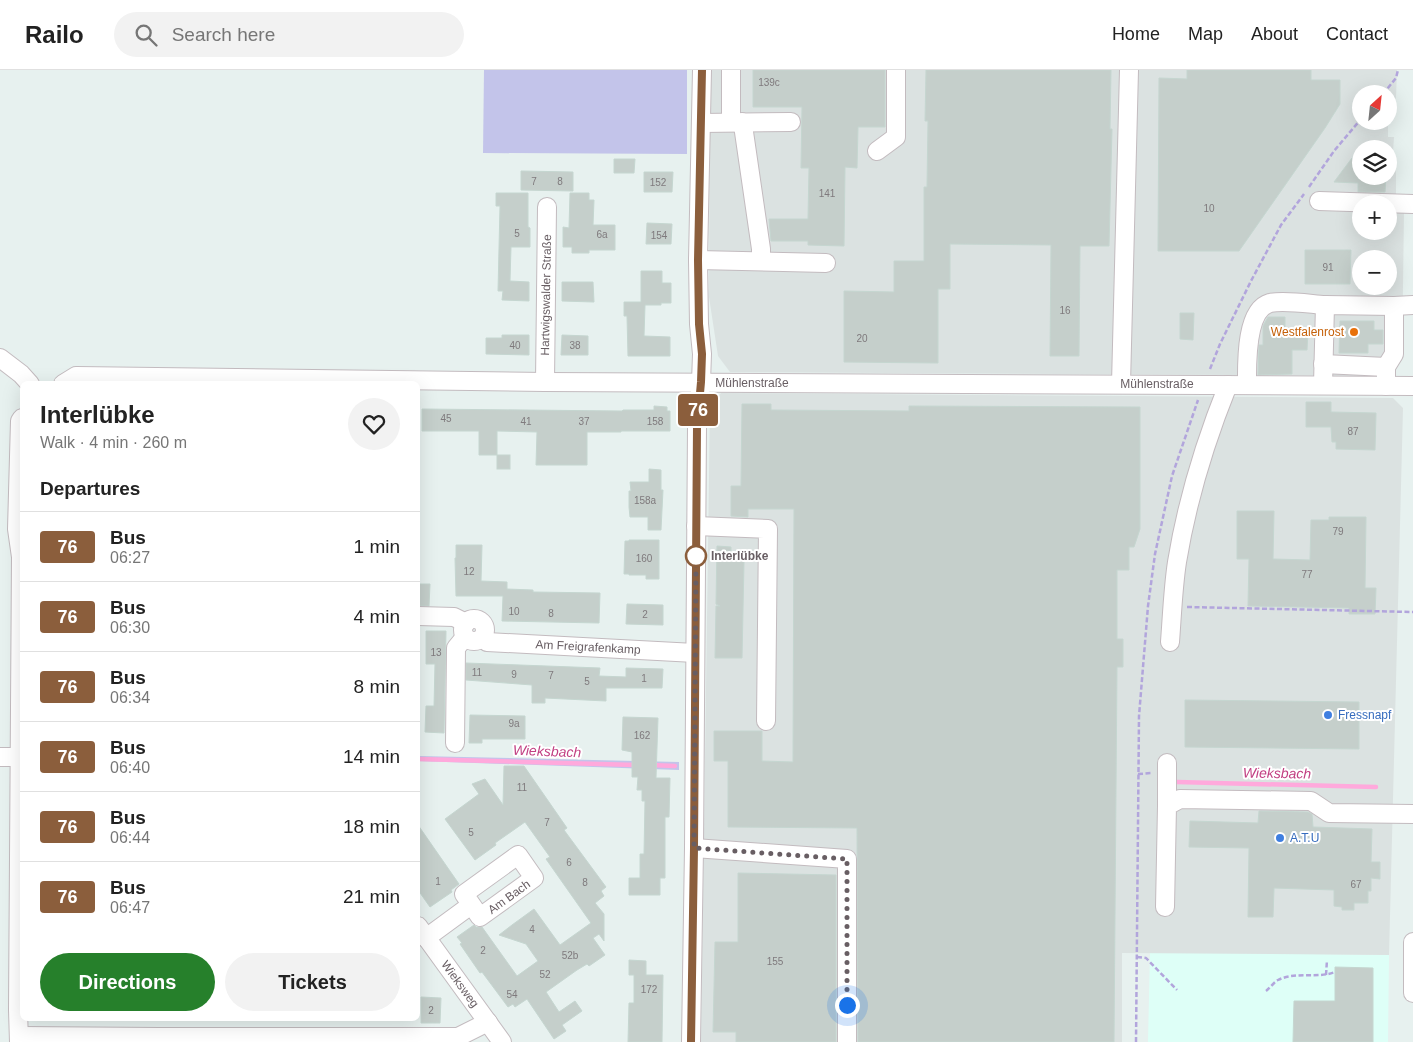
<!DOCTYPE html>
<html lang="en">
<head>
<meta charset="utf-8">
<style>
	body { margin:0; font-family:Helvetica,sans-serif; background:#f2f2f2; color:#222; height:100vh; display:flex; flex-direction:column; font-size:19px; white-space:nowrap }
	* { box-sizing:border-box; margin:0 }
	p { font-size:16px; color:#767676 }
	.icon { flex:none; width:28px; height:28px; fill:none; stroke:currentColor; stroke-width:2; stroke-linecap:round; stroke-linejoin:round }
	.map { position:relative; flex:1; overflow:hidden }
	.drawer { position:absolute; left:20px; top:311px; width:400px; height:640px; display:flex; flex-direction:column; background:#fff; border-radius:8px; box-shadow:0 5px 20px #0002 }
	.drawer>* { flex:none }
	.badge { padding:0 10px; border-radius:4px; font-size:18px; line-height:32px }
	.needle { width:32px; rotate:27deg }
	.controls { position:absolute; left:1352px; top:15px; display:grid; gap:10px }
	.controls a { display:grid; place-items:center; width:45px; height:45px; border-radius:50%; background:#fff; box-shadow:0 5px 20px #0002; font-size:25px }
	.you { position:absolute; width:25px; height:25px; margin:-12px; border:4px solid #fff; border-radius:50%; background:#1a73e8; box-shadow:0 0 0 8px #1a73e833 }
	.map>.badge { position:absolute; translate:-50% -50%; box-shadow:0 0 0 2px #fff }
	h2 { padding:0 20px; font-size:19px; line-height:45px }
	.round { display:grid; place-items:center; flex:none; width:52px; height:52px; border-radius:26px; background:#f2f2f2 }
	.head { display:flex; align-items:center; justify-content:space-between; height:85px; padding:0 20px }
	h1 { font-size:24px; font-weight:800; line-height:38px }
	.primary-button { display:flex; gap:10px; margin-top:auto; padding:10px 20px }
	.primary-button a { flex:1; height:58px; border-radius:30px; background:#26802b; color:#fff; font-size:20px; font-weight:800; line-height:58px; text-align:center }
	.primary-button a+a { background:#f2f2f2; color:#222 }
	ul { padding:0; list-style:none }
	li { display:flex; align-items:center; gap:15px; height:70px; padding:0 20px; border-top:1px solid #e0e0e0 }
	li div { flex:1 }
	li b { display:block; font-size:19px }
	li em { font-style:normal }
	li .badge { min-width:55px; font-weight:700; text-align:center }
	header { display:flex; align-items:center; gap:30px; box-sizing:border-box; height:70px; padding:0 25px; background:#fff; border-bottom:1px solid #e0e0e0 }
	header strong { font-size:24px }
	nav { display:flex; gap:28px; margin-inline-start:auto; font-size:18px }
	.search { width:350px; height:45px; background:#f2f2f2; display:flex; align-items:center; gap:12px; box-sizing:border-box; padding:0 18px; border-radius:28px; color:#767676; font-size:19px }
	.map>svg:first-child { display:block }
	.commercial { fill:#defff7 }
	.industrial { fill:#dbe2e1; fill-rule:evenodd }
	.green { fill:#c3c4ea }
	.lines { fill:none; stroke-linecap:round; stroke-linejoin:round }
	.stream { stroke:#ffa9dc; stroke-width:4.5 }
	.building { fill:#c5cfcb; stroke:#c5d6d0 }
	.minor-casing { stroke:#c3bbbf; stroke-width:20 }
	.path { stroke:#b2a5dc; stroke-width:2.5; stroke-dasharray:5 2.5; stroke-linecap:butt }
	.minor { stroke:#fff; stroke-width:18 }
	.line-casing { stroke:#fff; stroke-width:11 }
	.line { stroke:#8b5e3c; stroke-width:8 }
	.walk { stroke:#685e63; stroke-width:5; stroke-dasharray:0 9 }
	.food-dot { fill:#e8710a; stroke:#fff; stroke-width:2 }
	.stop-dot { fill:#fff; stroke:#8b5e3c; stroke-width:2.5 }
	.shop-dot { fill:#3f7fe0; stroke:#fff; stroke-width:2 }
	.labels { text-anchor:middle; stroke-width:4; stroke-linejoin:round; paint-order:stroke }
	.number-label { font-size:10px; fill:#7f7a7d }
	.street-label { font-size:12px; fill:#685e63; stroke:#fff }
	.food-label { font-size:12px; fill:#c56008; stroke:#fff; text-anchor:end }
	.stop-label { font-size:12px; font-weight:bold; fill:#685e63; stroke:#fff; text-anchor:start }
	.shop-label { font-size:12px; fill:#366cbe; stroke:#fff; text-anchor:start }
	.water-label { font-size:14px; font-style:italic; fill:#c24083; stroke:#fff }
</style>
</head>
<body>
<header>
<strong>Railo</strong>
<div class="search"><svg class="icon" aria-label="search" viewBox="0 0 24 24"><circle cx="10" cy="10" r="6"/><path d="M15 15l6 6"/></svg>Search here</div>
<nav><a>Home</a><a>Map</a><a>About</a><a>Contact</a></nav>
</header>
<div class="map">
<svg width="1413" height="972" viewBox="0 0 1413 972">
	<rect width="100%" height="100%" fill="#e7f1ef"/>
	<polygon class="commercial" points="1150,882 1389,885 1388,972 1148,972"/>
	<g class="industrial">
		<path d="M710 0H1397L1396 28 1389 36V24H1361V51H1388V67H1394L1393 82 1396 103V128L1404 142 1402 290 1386 306 730 302 718 286 709 227ZM1361 79H1389V106H1361ZM1361 134H1389V161H1361ZM1361 189H1389V216H1361Z"/>
		<polygon points="721,323 1393,328 1403,338 1389,885 1122,883 1122,972 701,972 710,337"/>
	</g>
	<g class="green">
		<polygon points="484,0 687,0 687,84 483,83"/>
		<polygon points="418,686 679,692 679,700 418,691"/>
	</g>
	<g class="lines">
		<g class="stream">
			<polyline points="418,689 636,695"/>
			<polyline points="651,695 675,696"/>
			<polyline points="1177,712 1376,717"/>
		</g>
	</g>
	<g class="building">
		<polygon points="753,0 885,0 885,57 858,57 857,98 845,97 844,176 808,175 808,171 771,171 769,149 808,149 809,98 801,98 802,37 753,37"/>
		<polygon points="926,0 1111,0 1110,59 1112,59 1109,176 1080,176 1079,286 1050,286 1051,175 950,174 950,219 938,219 938,293 844,292 844,221 894,222 894,191 924,191 924,117 927,117 928,51 925,51"/>
		<polygon points="1187,0 1311,0 1311,10 1340,10 1340,34 1325,58 1239,181 1158,181 1159,8 1187,9"/>
		<polygon points="1352,88 1361,88 1361,106 1386,106 1385,122 1358,122 1358,113 1334,112"/>
		<polygon points="614,89 635,89 634,103 614,103"/>
		<polygon points="521,101 573,102 573,121 521,120"/>
		<polygon points="644,102 673,102 672,122 644,122"/>
		<polygon points="496,123 528,123 528,157 530,158 530,177 511,177 510,211 529,212 529,231 502,230 503,221 498,221 500,136 496,136"/>
		<polygon points="570,123 589,123 589,130 594,130 593,155 615,155 615,180 589,180 589,183 572,183 572,177 563,177 563,157 569,158"/>
		<polygon points="647,153 672,154 671,174 646,174"/>
		<polygon points="1305,180 1351,180 1350,214 1305,214"/>
		<polygon points="641,201 662,201 662,213 671,213 671,233 661,233 661,235 645,235 644,266 670,267 670,286 628,286 627,246 624,246 624,232 641,232"/>
		<polygon points="562,212 593,212 594,232 562,231"/>
		<polygon points="1180,243 1194,243 1193,270 1180,269"/>
		<polygon points="1268,247 1285,247 1285,260 1308,260 1307,280 1292,280 1292,304 1258,305 1259,275 1263,275 1263,256"/>
		<polygon points="1340,251 1374,251 1374,260 1383,260 1383,274 1368,274 1368,283 1339,283"/>
		<polygon points="502,265 529,265 529,285 486,284 486,268 502,268"/>
		<polygon points="562,265 588,266 588,285 561,285"/>
		<polygon points="1306,332 1331,332 1331,342 1376,343 1375,380 1336,379 1336,372 1332,372 1331,357 1306,357"/>
		<polygon points="742,334 771,334 771,340 909,341 909,336 1140,337 1140,459 1134,477 1129,477 1129,500 1117,500 1117,569 1123,569 1123,597 1117,597 1114,972 858,972 857,758 728,757 728,691 714,691 714,661 762,661 762,691 793,692 794,439 748,439 748,447 731,446 731,416 741,416"/>
		<polygon points="654,336 667,337 667,341 670,341 670,361 621,361 621,362 587,362 587,395 536,395 537,362 497,361 497,385 479,385 479,361 422,361 422,339 622,341 623,340 654,340"/>
		<rect x="497" y="385" width="13" height="14"/>
		<polygon points="649,399 661,400 661,420 663,420 661,460 648,460 648,447 630,447 629,437 629,421 631,421 630,412 649,412"/>
		<polygon points="1237,441 1274,441 1273,489 1310,490 1311,450 1329,450 1329,447 1366,447 1365,518 1376,518 1375,544 1349,544 1349,538 1248,536 1249,489 1237,489"/>
		<polygon points="629,470 659,470 659,509 646,509 646,505 629,505 629,504 624,504 625,471 629,471"/>
		<polygon points="456,475 482,475 481,511 507,512 507,519 533,520 533,522 600,523 599,553 502,551 503,526 456,526 455,488 456,488"/>
		<polygon points="717,476 731,477 731,491 744,491 742,588 715,588 716,536 720,536 716,534"/>
		<polygon points="418,514 430,514 429,536 418,536"/>
		<polygon points="627,534 663,535 663,555 626,554"/>
		<polygon points="426,561 446,561 444,663 425,662 426,636 434,636 435,594 426,594"/>
		<polygon points="466,593 600,598 599,606 626,607 626,598 663,599 662,618 606,618 606,631 545,628 545,633 532,633 532,615 466,610"/>
		<polygon points="1185,630 1359,632 1359,679 1185,677"/>
		<polygon points="470,645 525,646 525,669 482,669 482,673 469,673"/>
		<polygon points="623,647 658,648 656,708 670,708 669,747 665,747 665,808 660,808 660,825 629,825 629,808 640,808 640,784 644,784 645,731 642,731 642,720 637,720 638,707 632,707 632,682 622,680"/>
		<polygon points="504,696 524,696 567,758 564,760 606,817 601,821 604,826 595,833 604,844 604,871 599,864 593,868 605,885 589,896 587,894 577,900 546,922 559,942 575,931 582,941 562,955 566,961 554,969 527,929 515,937 513,934 508,937 482,902 480,903 460,874 462,873 457,867 474,855 476,857 482,857 517,906 538,891 526,874 499,865 512,855 534,839 560,875 591,853 546,789 550,787 525,752 495,773 496,775 475,790 445,749 479,724 472,714 485,709 503,735"/>
		<polygon points="1259,741 1308,742 1312,744 1313,757 1372,759 1371,792 1380,792 1380,809 1371,808 1371,821 1368,821 1368,833 1354,833 1354,840 1342,840 1342,837 1334,836 1334,820 1274,818 1273,847 1248,847 1249,778 1189,777 1190,751 1258,753"/>
		<polygon points="418,755 459,814 451,820 452,822 430,837 418,820"/>
		<polygon points="738,803 836,805 836,972 736,972 736,962 713,962 715,872 738,872"/>
		<polygon points="629,890 646,891 646,905 663,905 662,972 628,972 629,933 634,933 634,905 629,905"/>
		<polygon points="1335,897 1373,898 1373,972 1293,972 1294,931 1335,931"/>
		<polygon points="421,927 441,928 440,953 421,953"/>
	</g>
	<g class="lines">
		<g class="minor-casing">
			<g id="minor">
				<polyline points="731,52 731,0"/>
				<polyline points="742,52 744,62 761,179 761,191"/>
				<polyline points="701,53 791,52"/>
				<polyline points="877,81 896,67 896,0"/>
				<polyline points="1319,131 1413,134"/>
				<polyline points="698,190 826,193"/>
				<polyline points="0,288 21,304 30,314"/>
				<polyline points="1323,294 1386,297"/>
				<polyline points="545,312 547,137"/>
				<polyline points="63,314 76,306 545,312 1413,316"/>
				<polyline points="1121,314 1129,0"/>
				<path d="M1247 315C1247 295 1245 240 1270 233 1284 230 1310 234 1325 235"/>
				<polyline points="1323,315 1325,235 1394,236 1413,235"/>
				<polyline points="1386,316 1386,297 1394,284 1394,236"/>
				<polyline points="696,456 768,459 766,651"/>
				<polyline points="418,546 454,547 466,553"/>
				<circle cx="474" cy="560" r="11"/>
				<polyline points="483,567 487,572 695,583"/>
				<path d="M1170 572C1172 546 1173 518 1177 492 1187 431 1205 372 1228 315"/>
				<polyline points="455,673 456,578 465,567"/>
				<polyline points="0,687 22,687"/>
				<polyline points="1167,736 1167,693"/>
				<polyline points="694,778 847,789 847,972"/>
				<polygon points="518,785 534,808 480,847 464,824"/>
				<polyline points="1165,837 1167,736 1180,729 1311,731 1329,743 1413,744"/>
				<polyline points="418,856 502,972"/>
				<polyline points="426,868 471,835"/>
				<polyline points="1413,872 1413,923"/>
				<polyline points="19,966 160,967 458,967 488,952"/>
				<polyline points="19,972 18,940 21,487 17,459 20,351 22,348"/>
				<polyline points="691,972 694,778 697,357 701,312 702,284 699,254 698,190 702,0"/>
			</g>
		</g>
		<g class="path">
			<polyline points="1383,24 1396,8 1398,0"/>
			<polyline points="1309,117 1334,81 1361,49"/>
			<polyline points="1210,299 1220,274 1251,211 1281,155 1304,124"/>
			<polyline points="1187,537 1413,542"/>
			<polyline points="1138,704 1152,703"/>
			<polyline points="1137,887 1146,888 1177,920"/>
			<polyline points="1326,905 1327,890"/>
			<path d="M1266 921C1270 918 1274 912 1278 910 1296 901 1317 909 1335 902"/>
			<polyline points="1136,972 1139,646 1148,536 1155,484 1172,406 1198,330"/>
		</g>
		<use href="#minor" class="minor"/>
	</g>
	<g class="lines">
		<g class="line-casing">
			<polyline id="line" points="691,972 694,778 697,357 701,312 702,284 699,254 698,190 702,0"/>
		</g>
		<use href="#line" class="line"/>
		<polyline class="walk" points="696,486 694,778 847,789 847,935"/>
	</g>
	<circle class="food-dot" cx="1354" cy="262" r="5"/>
	<circle class="stop-dot" cx="696" cy="486" r="10"/>
	<g class="shop-dot">
		<circle cx="1328" cy="645" r="5"/>
		<circle cx="1280" cy="768" r="5"/>
	</g>
	<g class="labels">
		<g class="number-label">
			<text x="769" y="16">139c</text>
			<text x="534" y="115">7</text>
			<text x="560" y="115">8</text>
			<text x="658" y="116">152</text>
			<text x="827" y="127">141</text>
			<text x="1209" y="142">10</text>
			<text x="517" y="167">5</text>
			<text x="602" y="168">6a</text>
			<text x="659" y="169">154</text>
			<text x="1328" y="201">91</text>
			<text x="1065" y="244">16</text>
			<text x="862" y="272">20</text>
			<text x="515" y="279">40</text>
			<text x="575" y="279">38</text>
			<text x="446" y="352">45</text>
			<text x="526" y="355">41</text>
			<text x="584" y="355">37</text>
			<text x="655" y="355">158</text>
			<text x="1353" y="365">87</text>
			<text x="645" y="434">158a</text>
			<text x="1338" y="465">79</text>
			<text x="644" y="492">160</text>
			<text x="469" y="505">12</text>
			<text x="1307" y="508">77</text>
			<text x="514" y="545">10</text>
			<text x="551" y="547">8</text>
			<text x="645" y="548">2</text>
			<text x="436" y="586">13</text>
			<text x="477" y="606">11</text>
			<text x="514" y="608">9</text>
			<text x="551" y="609">7</text>
			<text x="644" y="612">1</text>
			<text x="587" y="615">5</text>
			<text x="514" y="657">9a</text>
			<text x="642" y="669">162</text>
			<text x="522" y="721">11</text>
			<text x="547" y="756">7</text>
			<text x="471" y="766">5</text>
			<text x="569" y="796">6</text>
			<text x="438" y="815">1</text>
			<text x="585" y="816">8</text>
			<text x="1356" y="818">67</text>
			<text x="532" y="863">4</text>
			<text x="483" y="884">2</text>
			<text x="570" y="889">52b</text>
			<text x="775" y="895">155</text>
			<text x="545" y="908">52</text>
			<text x="649" y="923">172</text>
			<text x="512" y="928">54</text>
			<text x="431" y="944">2</text>
		</g>
		<g class="street-label">
			<text transform="translate(546 225) rotate(-89)" y="4">Hartwigswalder Straße</text>
			<text x="752" y="317">Mühlenstraße</text>
			<text x="1157" y="318">Mühlenstraße</text>
			<text transform="translate(588 577) rotate(3)" y="4">Am Freigrafenkamp</text>
			<text transform="translate(509 827) rotate(-36)" y="4">Am Bach</text>
			<text transform="translate(460 914) rotate(54)" y="4">Wieksweg</text>
		</g>
		<g class="food-label">
			<text x="1344" y="266">Westfalenrost</text>
		</g>
		<g class="stop-label">
			<text x="711" y="490">Interlübke</text>
		</g>
		<g class="shop-label">
			<text x="1338" y="649">Fressnapf</text>
			<text x="1290" y="772">A.T.U</text>
		</g>
		<g class="water-label">
			<text transform="translate(547 681) rotate(2)" y="5">Wieksbach</text>
			<text transform="translate(1277 703) rotate(1)" y="5">Wieksbach</text>
		</g>
	</g>
</svg>
<div class="controls">
<a><svg class="needle" viewBox="-14 -14 28 28"><path d="M0-13l5 13h-10z" fill="#e53935"/><path d="M0 13l5-13h-10z" fill="#767676"/></svg></a>
<a><svg class="icon" aria-label="layers" viewBox="0 0 24 24"><path d="M12 4l9 5-9 5-9-5zM3 14l9 5 9-5"/></svg></a>
<a>+</a>
<a>−</a>
</div>
<div class="you" style="left:847px;top:935px"></div>
<b class="badge" style="left:698px;top:340px;background:#8b5e3c;color:#fff">76</b>
<section class="drawer">
<div class="head"><div><h1>Interlübke</h1><p>Walk · 4 min · 260 m</p></div><a class="round"><svg class="icon" aria-label="heart" viewBox="0 0 24 24"><path d="M12 20l-8-8c-3-5 5-10 8-4 3-6 11-1 8 4z"/></svg></a></div>
<h2>Departures</h2>
<ul>
<li><span class="badge" style="background:#8b5e3c;color:#fff">76</span><div><b>Bus</b><p>06:27</p></div><em>1 min</em></li>
<li><span class="badge" style="background:#8b5e3c;color:#fff">76</span><div><b>Bus</b><p>06:30</p></div><em>4 min</em></li>
<li><span class="badge" style="background:#8b5e3c;color:#fff">76</span><div><b>Bus</b><p>06:34</p></div><em>8 min</em></li>
<li><span class="badge" style="background:#8b5e3c;color:#fff">76</span><div><b>Bus</b><p>06:40</p></div><em>14 min</em></li>
<li><span class="badge" style="background:#8b5e3c;color:#fff">76</span><div><b>Bus</b><p>06:44</p></div><em>18 min</em></li>
<li><span class="badge" style="background:#8b5e3c;color:#fff">76</span><div><b>Bus</b><p>06:47</p></div><em>21 min</em></li>
</ul>
<div class="primary-button"><a>Directions</a><a>Tickets</a></div>
</section>
</div>
</body>
</html>
